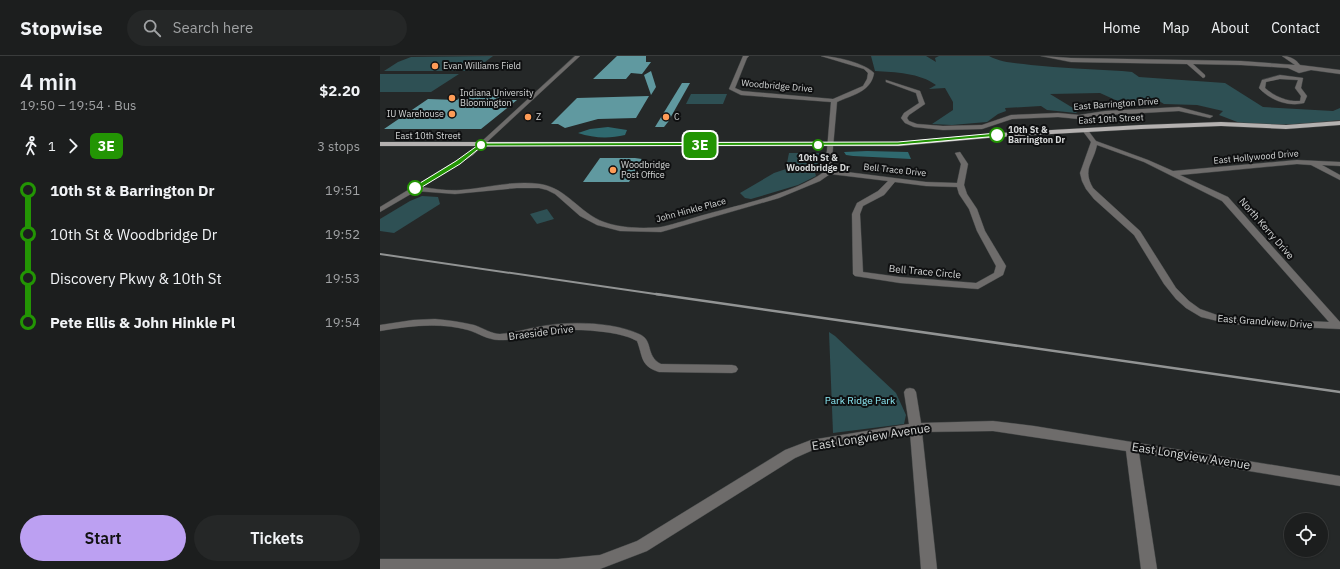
<!DOCTYPE html>
<html lang="en">
<head>
<meta charset="utf-8">
<style>
	body { margin:0; font-family:"IBM Plex Sans",sans-serif; background:#252727; color:#f1f3f6; height:100vh; display:flex; flex-direction:column; font-size:15px; white-space:nowrap }
	* { box-sizing:border-box; margin:0 }
	p { font-size:13px; color:#a0a2a4 }
	.icon { flex:none; width:22px; height:22px; fill:none; stroke:currentColor; stroke-width:2; stroke-linecap:round; stroke-linejoin:round }
	.map { position:relative; flex:1; overflow:hidden }
	.sheet { display:flex; flex-direction:column; background:#1c1e1e; width:380px }
	.sheet>* { flex:none }
	.badge { padding:0 8px; border-radius:6px; font-size:14px; line-height:26px }
	.fabs { position:absolute; left:904px; top:457px; display:grid; gap:8px }
	.fabs a { display:grid; place-items:center; width:44px; height:44px; border-radius:50%; background:#1c1e1e; box-shadow:0 1px 3px #0004,0 0 0 1px #3a3c3c; font-size:20px }
	.map>.badge { position:absolute; translate:-50% -50%; box-shadow:0 0 0 2px #fff }
	.legs { display:flex; align-items:center; gap:6px; height:44px; padding:0 20px; font-size:13px }
	.legs p { margin-inline-start:auto }
	.head { display:flex; align-items:center; justify-content:space-between; height:68px; padding:0 20px }
	h1 { font-size:22px; font-weight:600; line-height:30px }
	.primary-button { display:flex; gap:8px; margin-top:auto; padding:8px 20px }
	.primary-button a { flex:1; height:46px; border-radius:24px; background:#bca0f2; color:#111; font-size:16px; font-weight:600; line-height:46px; text-align:center }
	.primary-button a+a { background:#252727; color:#f1f3f6 }
	ul { padding:0 20px; list-style:none }
	li { display:flex; align-items:center; gap:14px; height:44px; font-size:15px }
	li i { display:grid; place-items:center; width:6px; height:100%; margin:0 5px; background:currentColor }
	li i::after { content:''; width:10px; height:10px; margin:-5px; border:3px solid; border-radius:50%; background:#1c1e1e }
	li p { margin-inline-start:auto }
	li:first-child i { background:linear-gradient(#0000 50%,currentColor 0) }
	li:last-child i { background:linear-gradient(currentColor 50%,#0000 0) }
	header { display:flex; align-items:center; gap:24px; box-sizing:border-box; height:56px; padding:0 20px; background:#1c1e1e; border-bottom:1px solid #3a3c3c }
	header strong { font-size:19px }
	nav { display:flex; gap:22px; margin-inline-start:auto; font-size:14px }
	.search { width:280px; height:36px; background:#252727; display:flex; align-items:center; gap:10px; box-sizing:border-box; padding:0 14px; border-radius:22px; color:#a0a2a4; font-size:15px }
	main { display:flex; flex:1; min-height:0 }
	.map>svg:first-child { display:block }
	.green { fill:#2e5054 }
	.water { fill:#2f696f }
	.building { fill:#6099a0 }
	.lines { fill:none; stroke-linecap:round; stroke-linejoin:round }
	.minor-casing { stroke:#414444; stroke-width:1 }
	.major-casing { stroke:#414444; stroke-width:1 }
	.minor { fill:#6e6c6b; fill-rule:evenodd }
	.major { fill:#b4b1b0; fill-rule:evenodd }
	.rail-far1 { stroke:#929494; stroke-width:2 }
	.rail { stroke:#929494; stroke-width:2.5 }
	.line-1 { fill:#239504; stroke:#fff }
	.poi-dot { fill:#fe9c57; stroke:#0f1011; stroke-width:1.5 }
	.stop-1-dot { fill:#fff; stroke:#239504; stroke-width:2 }
	.labels { text-anchor:middle; stroke-width:4; stroke-linejoin:round; paint-order:stroke }
	.far-poi-label { font-size:9px; fill:#d5d7d7; stroke:#0f1011; text-anchor:start }
	.far-street-label { font-size:9px; fill:#d5d7d7; stroke:#0f1011 }
	.far-stop-label { font-size:9px; font-weight:bold; fill:#d5d7d7; stroke:#0f1011; text-anchor:start }
	.street-label { font-size:10px; fill:#d5d7d7; stroke:#0f1011 }
	.park-label { font-size:10px; fill:#8debf6; stroke:#0f1011 }
	.near-street-label { font-size:12px; fill:#d5d7d7; stroke:#0f1011 }
</style>
</head>
<body>
<header>
<strong>Stopwise</strong>
<div class="search"><svg class="icon" aria-label="search" viewBox="0 0 24 24"><circle cx="10" cy="10" r="6"/><path d="M15 15l6 6"/></svg>Search here</div>
<nav><a>Home</a><a>Map</a><a>About</a><a>Contact</a></nav>
</header>
<main>
<section class="sheet">
<div class="head"><div><h1>4 min</h1><p>19:50 – 19:54 · Bus</p></div><b>$2.20</b></div>
<div class="legs"><svg class="icon" aria-label="walk" viewBox="0 0 24 24"><circle cx="13" cy="4" r="2"/><path d="M13 8l-2 6 4 7M11 14l-3 7M7 12l3-4h3l4 4"/></svg>1<svg class="icon" aria-label="forward" viewBox="0 0 24 24"><path d="M9 5l7 7-7 7"/></svg><b class="badge" style="background:#239504;color:#fff">3E</b><p>3 stops</p></div>
<ul>
<li><i style="color:#239504"></i><b>10th St &amp; Barrington Dr</b><p>19:51</p></li>
<li><i style="color:#239504"></i><span>10th St &amp; Woodbridge Dr</span><p>19:52</p></li>
<li><i style="color:#239504"></i><span>Discovery Pkwy &amp; 10th St</span><p>19:53</p></li>
<li><i style="color:#239504"></i><b>Pete Ellis &amp; John Hinkle Pl</b><p>19:54</p></li>
</ul>
<div class="primary-button"><a>Start</a><a>Tickets</a></div>
</section>
<div class="map">
<svg width="960" height="513" viewBox="0 0 960 513">
	<rect width="100%" height="100%" fill="#252828"/>
	<g class="green">
		<polygon points="113,0 93,15 4,15 18,6 31,1"/>
		<path d="M491 0H546L556 6 555 2 559 0H609C622 7 637 7 651 9 681 12 711 13 742 15L752 16 759 21 845 27 883 51 953 55 960 52V64L935 67 896 69 860 67 839 59 843 55 817 49 784 48 779 45 740 46 720 37 670 38 698 55 696 57 667 54 661 50 625 52 626 55 618 58 607 66 572 69 552 68 573 54V46L565 32 549 33 556 29C540 17 515 16 495 15Z"/>
		<polygon points="0,18 79,18 51,36 0,36"/>
		<polygon points="311,38 347,38 343,48 306,48"/>
		<polygon points="409,97 439,97 437,112 406,112"/>
		<polygon points="406,113 434,113 436,120 418,129 371,143 365,142 360,137 394,117"/>
		<polygon points="42,140 58,141 60,148 14,177 0,175 0,163 30,145"/>
		<polygon points="167,153 174,163 157,168 150,158"/>
		<polygon points="449,276 455,280 516,337 526,359 524,368 453,377"/>
	</g>
	<g class="water">
		<path d="M228 71 247 74 245 79C229 83 213 82 198 77L210 73Z"/>
		<polygon points="487,95 528,96 531,103 473,100 466,99 464,96"/>
	</g>
	<g class="building">
		<polygon points="237,0 266,0 266,6 271,6 262,18 251,17 246,23 213,23"/>
		<polygon points="271,15 276,31 271,39 264,19"/>
		<polygon points="302,27 310,27 288,66 284,71 275,71"/>
		<polygon points="84,38 126,38 118,44 137,44 101,73 4,73 48,43 77,44"/>
		<polygon points="269,40 256,62 218,63 185,72 178,68 171,68 197,42"/>
		<polygon points="220,102 255,102 262,103 249,126 203,126"/>
	</g>
	<g class="lines">
		<g class="minor-casing">
			<g id="minor">
				<path d="M195 0H200L93 99 42 131C55 133 68 135 81 134 107 132 134 124 160 128 187 132 199 157 224 166 240 172 263 173 281 171 296 168 312 162 327 158 363 148 414 137 444 116L447 94 451 46 361 39 349 33 363 0H369L367 2 355 32 362 35 453 43 483 30 487 23 488 17 484 13 441 0C454 0 485 7 494 17 491 36 472 39 457 46L451 114 546 126 577 127 581 108 575 97 580 96 588 108 584 129 587 138 597 153 605 175 626 210 623 219 598 233 520 227 475 220 473 218 472 158 477 147 498 135 508 125 450 118 440 125 399 142 281 176 240 175 217 169 200 160 175 138 167 134 159 132H137L75 138 36 135 0 156V151L89 97ZM515 126 546 130 577 131 579 138 589 153 597 175 616 210 614 217 596 227 520 221 483 216 480 158 483 150 504 139Z"/>
				<path d="M661 0 691 2 861 5 915 9 902 0C909 0 916 3 920 9L960 14V18L931 14 919 17 908 12 861 9 813 8 825 19V21L823 22 807 8 691 6Z"/>
				<path d="M900 19 923 22 921 32 927 40 924 47C908 51 890 44 879 32L882 24ZM900 23 918 24 915 32 921 40 920 45C907 46 894 40 885 32L886 26Z"/>
				<polygon points="506,24 540,35 545,48 529,59 527,62 529,65 537,68 563,70 602,69 631,59 678,57 699,59 725,55 799,51 833,60 830,62 799,55 725,59 699,63 678,61 632,63 602,73 563,74 534,71 525,67 521,62 524,57 539,47 536,37 506,26"/>
				<path d="M703 73H707L716 85 768 104 793 115 917 104 960 106V110L942 109 960 119V124L931 109 917 108 800 119 848 141 960 266V273L850 268 821 261 806 252 796 243 784 228 754 179 714 143 706 133 702 125 700 117 711 86 702 74ZM717 89 764 106 842 145 949 266 856 262 837 259 820 253 809 245 796 232 760 175 713 132C702 113 713 108 717 89Z"/>
				<path d="M55 263C68 264 81 266 94 269 103 272 112 278 120 278 135 277 149 272 163 270 190 265 234 266 259 278 274 284 265 300 281 308L352 309 356 310 358 313 356 316 352 317 279 316C260 310 263 300 257 285 237 273 184 272 161 276 148 279 133 285 119 284 108 284 98 277 88 274 59 266 28 270 0 275V269L33 264Z"/>
				<polygon points="530,332 534,333 536,336 541,367 613,365 654,370 960,420 960,430 759,397 777,513 761,513 746,395 613,375 542,376 557,513 541,513 530,377 433,394 415,402 267,495 220,513 0,513 0,503 178,503 220,499 257,485 405,394 431,384 529,368 524,336 526,333"/>
			</g>
		</g>
		<g class="major-casing">
			<polygon id="major" points="960,65 960,69 906,73 841,70 761,73 619,81 519,90 0,90 0,86 519,86 619,77 761,69 841,66 906,69"/>
		</g>
		<use href="#minor" class="minor"/>
		<use href="#major" class="major"/>
		<polyline class="rail-far1" points="0,198 282,239"/>
		<polyline class="rail" points="276,238 960,336"/>
	</g>
	<polygon class="line-1" points="617,77 619,78 619,80 518,89 102,90 80,108 37,134 32,132 76,105 101,87 518,86"/>
	<g class="poi-dot">
		<circle cx="55" cy="10" r="4"/>
		<circle cx="72" cy="42" r="4"/>
		<circle cx="72" cy="58" r="4"/>
		<circle cx="148" cy="61" r="4"/>
		<circle cx="286" cy="61" r="4"/>
		<circle cx="233" cy="114" r="4"/>
	</g>
	<g class="stop-1-dot">
		<circle cx="617" cy="79" r="7"/>
		<circle cx="101" cy="89" r="5"/>
		<circle cx="438" cy="89" r="5"/>
		<circle cx="35" cy="132" r="7"/>
	</g>
	<g class="labels">
		<g class="far-poi-label">
			<text x="63" y="13">Evan Williams Field</text>
			<text x="80" y="40">Indiana University<tspan x="80" dy="10">Bloomington</tspan></text>
			<text x="64" y="61" text-anchor="end">IU Warehouse</text>
			<text x="156" y="64">Z</text>
			<text x="294" y="64">C</text>
			<text x="241" y="112">Woodbridge<tspan x="241" dy="10">Post Office</tspan></text>
		</g>
		<g class="far-street-label">
			<text transform="translate(397 30) rotate(5)" y="3">Woodbridge Drive</text>
			<text transform="translate(736 48) rotate(-4)" y="3">East Barrington Drive</text>
			<text transform="translate(731 63) rotate(-3)" y="3">East 10th Street</text>
			<text x="48" y="83">East 10th Street</text>
			<text transform="translate(876 101) rotate(-5)" y="3">East Hollywood Drive</text>
			<text transform="translate(515 114) rotate(6)" y="3">Bell Trace Drive</text>
			<text transform="translate(311 154) rotate(-15)" y="3">John Hinkle Place</text>
		</g>
		<g class="far-stop-label">
			<text x="628" y="77">10th St &amp;<tspan x="628" dy="10">Barrington Dr</tspan></text>
			<text x="438" y="105" text-anchor="middle">10th St &amp;<tspan x="438" dy="10">Woodbridge Dr</tspan></text>
		</g>
		<g class="street-label">
			<text transform="translate(887 172) rotate(49)" y="4">North Kerry Drive</text>
			<text transform="translate(545 215) rotate(5)" y="4">Bell Trace Circle</text>
			<text transform="translate(885 265) rotate(4)" y="4">East Grandview Drive</text>
			<text transform="translate(161 276) rotate(-7)" y="4">Braeside Drive</text>
		</g>
		<g class="park-label">
			<text x="480" y="348">Park Ridge Park</text>
		</g>
		<g class="near-street-label">
			<text transform="translate(491 381) rotate(-9)" y="4">East Longview Avenue</text>
			<text transform="translate(811 400) rotate(9)" y="4">East Longview Avenue</text>
		</g>
	</g>
</svg>
<div class="fabs">
<a><svg class="icon" aria-label="locate" viewBox="0 0 24 24"><circle cx="12" cy="12" r="6"/><path d="M12 2v4M12 18v4M2 12h4M18 12h4"/></svg></a>
</div>
<b class="badge" style="left:320px;top:89px;background:#239504;color:#fff">3E</b>
</div>
</main>
</body>
</html>
